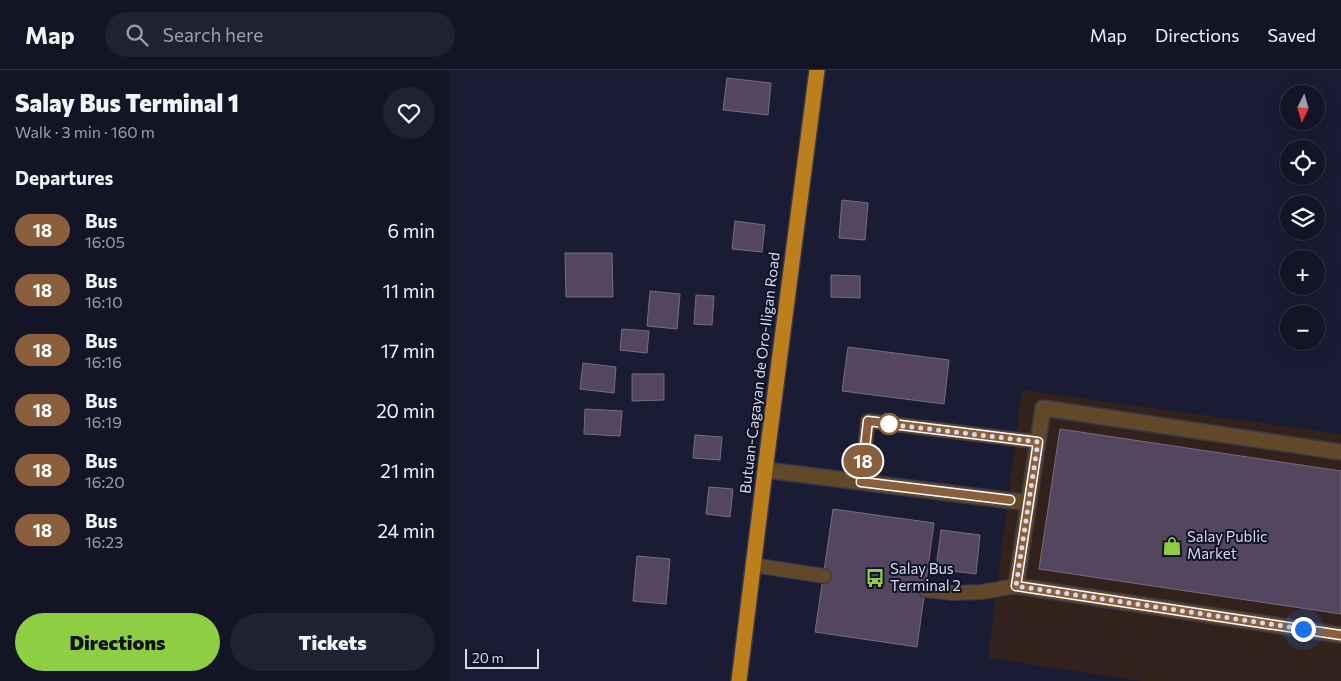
<!DOCTYPE html>
<html lang="en">
<head>
<meta charset="utf-8">
<style>
	body { margin:0; font-family:Commissioner,sans-serif; background:#202232; color:#f1f3f6; height:100vh; display:flex; flex-direction:column; font-size:19px; white-space:nowrap }
	* { box-sizing:border-box; margin:0 }
	p { font-size:16px; color:#9d9fa7 }
	.icon { flex:none; width:28px; height:28px; fill:none; stroke:currentColor; stroke-width:2; stroke-linecap:round; stroke-linejoin:round }
	.map { position:relative; flex:1; overflow:hidden }
	.panel { display:flex; flex-direction:column; background:#131526; width:450px }
	.panel>* { flex:none }
	.badge { padding:0 10px; border-radius:16px; font-size:18px; line-height:32px }
	.needle { width:32px; rotate:185deg }
	.tools { position:absolute; left:830px; top:15px; display:grid; gap:10px }
	.tools a { display:grid; place-items:center; width:45px; height:45px; border-radius:50%; background:#131526; box-shadow:0 5px 20px #0002,0 0 0 1px #323443; font-size:25px }
	.scale { position:absolute; left:15px; bottom:12px; width:74px; box-sizing:border-box; padding-left:5px; border:2px solid #d7daea; border-top:0; font-size:14px; line-height:18px; white-space:nowrap; color:#d7daea; -webkit-text-stroke:4px #101328; paint-order:stroke }
	.you { position:absolute; width:25px; height:25px; margin:-12px; border:4px solid #fff; border-radius:50%; background:#1a73e8; box-shadow:0 0 0 8px #1a73e833 }
	.map>.badge { position:absolute; translate:-50% -50%; box-shadow:0 0 0 2px #fff }
	h2 { padding:0 15px; font-size:19px; line-height:45px }
	.round { display:grid; place-items:center; flex:none; width:52px; height:52px; border-radius:26px; background:#202232 }
	.head { display:flex; align-items:center; justify-content:space-between; height:85px; padding:0 15px }
	h1 { font-size:24px; font-weight:800; line-height:38px }
	.cta { display:flex; gap:10px; margin-top:auto; padding:10px 15px }
	.cta a { flex:1; height:58px; border-radius:30px; background:#8ece43; color:#111; font-size:20px; font-weight:800; line-height:58px; text-align:center }
	.cta a+a { background:#202232; color:#f1f3f6 }
	ul { padding:0; list-style:none }
	li { display:flex; align-items:center; gap:15px; height:60px; padding:0 15px }
	li div { flex:1 }
	li b { display:block; font-size:19px }
	li em { font-style:normal }
	li .badge { min-width:55px; font-weight:700; text-align:center }
	header { display:flex; align-items:center; gap:30px; box-sizing:border-box; height:70px; padding:0 25px; background:#131526; border-bottom:1px solid #323443 }
	header strong { font-size:24px }
	nav { display:flex; gap:28px; margin-inline-start:auto; font-size:18px }
	.search { width:350px; height:45px; background:#202232; display:flex; align-items:center; gap:12px; box-sizing:border-box; padding:0 18px; border-radius:28px; color:#9d9fa7; font-size:19px }
	main { display:flex; flex:1; min-height:0 }
	.map>svg:first-child { display:block }
	.commercial { fill:#33211b }
	.building { fill:#54465e; stroke:#7a6b84 }
	.lines { fill:none; stroke-linecap:round; stroke-linejoin:round }
	.lane-casing { stroke:#34374d; stroke-width:16 }
	.street-casing { stroke:#34374d; stroke-width:18 }
	.highway-casing { stroke:#34374d; stroke-width:18 }
	.lane { stroke:#604828; stroke-width:14 }
	.street { stroke:#604828; stroke-width:15 }
	.highway { stroke:#bc7f1c; stroke-width:15 }
	.line-casing { stroke:#fff; stroke-width:11 }
	.line { stroke:#8b5e3c; stroke-width:8 }
	.walk { stroke:#d7daea; stroke-width:5; stroke-dasharray:0 9 }
	.stop-dot { fill:#fff; stroke:#8b5e3c; stroke-width:2.5 }
	.labels { text-anchor:middle; stroke-width:4; stroke-linejoin:round; paint-order:stroke }
	.street-label { font-size:15px; fill:#d7daea; stroke:#101328 }
	.poi-label { font-size:15px; fill:#d7daea; stroke:#101328; text-anchor:start }
</style>
</head>
<body>
<header>
<strong>Map</strong>
<div class="search"><svg class="icon" aria-label="search" viewBox="0 0 24 24"><circle cx="10" cy="10" r="6"/><path d="M15 15l6 6"/></svg>Search here</div>
<nav><a>Map</a><a>Directions</a><a>Saved</a></nav>
</header>
<main>
<section class="panel">
<div class="head"><div><h1>Salay Bus Terminal 1</h1><p>Walk · 3 min · 160 m</p></div><a class="round"><svg class="icon" aria-label="heart" viewBox="0 0 24 24"><path d="M12 20l-8-8c-3-5 5-10 8-4 3-6 11-1 8 4z"/></svg></a></div>
<h2>Departures</h2>
<ul>
<li><span class="badge" style="background:#8b5e3c;color:#fff">18</span><div><b>Bus</b><p>16:05</p></div><em>6 min</em></li>
<li><span class="badge" style="background:#8b5e3c;color:#fff">18</span><div><b>Bus</b><p>16:10</p></div><em>11 min</em></li>
<li><span class="badge" style="background:#8b5e3c;color:#fff">18</span><div><b>Bus</b><p>16:16</p></div><em>17 min</em></li>
<li><span class="badge" style="background:#8b5e3c;color:#fff">18</span><div><b>Bus</b><p>16:19</p></div><em>20 min</em></li>
<li><span class="badge" style="background:#8b5e3c;color:#fff">18</span><div><b>Bus</b><p>16:20</p></div><em>21 min</em></li>
<li><span class="badge" style="background:#8b5e3c;color:#fff">18</span><div><b>Bus</b><p>16:23</p></div><em>24 min</em></li>
</ul>
<div class="cta"><a>Directions</a><a>Tickets</a></div>
</section>
<div class="map">
<svg width="891" height="611" viewBox="0 0 891 611">
	<rect width="100%" height="100%" fill="#191c33"/>
	<polygon class="commercial" points="572,320 891,364 891,611 691,611 538,588"/>
	<g class="building">
		<polygon points="277,8 321,13 318,45 273,40"/>
		<polygon points="392,130 418,133 415,170 389,168"/>
		<polygon points="285,151 315,155 312,182 282,179"/>
		<polygon points="115,183 162,183 163,227 116,227"/>
		<polygon points="381,205 410,206 410,228 381,227"/>
		<polygon points="200,221 230,224 227,259 197,256"/>
		<polygon points="246,225 264,226 262,255 244,254"/>
		<polygon points="172,259 199,261 197,283 170,280"/>
		<polygon points="398,277 499,290 494,334 392,321"/>
		<polygon points="133,293 166,297 164,323 130,319"/>
		<polygon points="182,304 214,304 214,330 182,331"/>
		<polygon points="135,339 172,341 170,366 134,364"/>
		<polygon points="610,359 891,401 891,544 589,499"/>
		<polygon points="245,365 272,367 270,390 243,388"/>
		<polygon points="259,417 283,419 280,447 256,444"/>
		<polygon points="383,439 484,453 467,577 365,562"/>
		<polygon points="491,460 530,465 526,504 486,499"/>
		<polygon points="187,486 220,489 216,534 183,531"/>
	</g>
	<g class="lines">
		<g class="lane-casing">
			<g id="lane">
				<polyline points="411,412 418,351 588,372"/>
				<polyline points="303,495 374,506"/>
				<polyline points="475,520 503,523 532,522 566,516"/>
			</g>
		</g>
		<g class="street-casing">
			<g id="street">
				<polyline points="891,382 593,338 566,516 891,565"/>
				<polyline points="315,400 579,433"/>
			</g>
		</g>
		<g class="highway-casing">
			<polyline id="highway" points="289,611 315,400 367,0"/>
		</g>
		<use href="#lane" class="lane"/>
		<use href="#street" class="street"/>
		<use href="#highway" class="highway"/>
	</g>
	<g class="lines">
		<g class="line-casing">
			<polyline id="line" points="560,430 411,412 418,351 588,372 566,516 891,565"/>
		</g>
		<use href="#line" class="line"/>
		<polyline class="walk" points="439,354 437,354 588,372 566,516 853,559"/>
	</g>
	<defs>
		<g id="shop-bare" transform="scale(1.5)"><path d="M-5-2.5h2.3a2.7 3.5 0 0 1 5.4 0H5L5.5 6h-11ZM-1.5-2.5h3a1.5 2.3 0 0 0-3 0Z" fill="#8ece43" stroke="#101328" stroke-width="2.5" paint-order="stroke"/></g>
		<g id="bus-bare" transform="scale(1.5)"><path d="M-5-6H5V4H4V6H2V4H-2V6H-4V4H-5ZM-3.5-4V0h7V-4ZM-3.5 1.2v1.5H-2V1.2ZM2 1.2v1.5H3.5V1.2Z" fill="#8ece43" stroke="#101328" stroke-width="2.5" paint-order="stroke"/></g>
	</defs>
	<g fill-rule="evenodd">
		<use href="#shop-bare" x="722" y="476"/>
		<use href="#bus-bare" x="425" y="508"/>
	</g>
	<circle class="stop-dot" cx="439" cy="354" r="10"/>
	<g class="labels">
		<g class="street-label">
			<text transform="translate(310 303) rotate(-83)" y="5">Butuan-Cagayan de Oro-Iligan Road</text>
		</g>
		<g class="poi-label">
			<text x="737" y="472">Salay Public<tspan x="737" dy="17">Market</tspan></text>
			<text x="440" y="504">Salay Bus<tspan x="440" dy="17">Terminal 2</tspan></text>
		</g>
	</g>
</svg>
<div class="tools">
<a><svg class="needle" viewBox="-14 -14 28 28"><path d="M0-13l5 13h-10z" fill="#e53935"/><path d="M0 13l5-13h-10z" fill="#9d9fa7"/></svg></a>
<a><svg class="icon" aria-label="locate" viewBox="0 0 24 24"><circle cx="12" cy="12" r="6"/><path d="M12 2v4M12 18v4M2 12h4M18 12h4"/></svg></a>
<a><svg class="icon" aria-label="layers" viewBox="0 0 24 24"><path d="M12 4l9 5-9 5-9-5zM3 14l9 5 9-5"/></svg></a>
<a>+</a>
<a>−</a>
</div>
<div class="scale">20 m</div>
<div class="you" style="left:853px;top:559px"></div>
<b class="badge" style="left:413px;top:391px;background:#8b5e3c;color:#fff">18</b>
</div>
</main>
</body>
</html>
